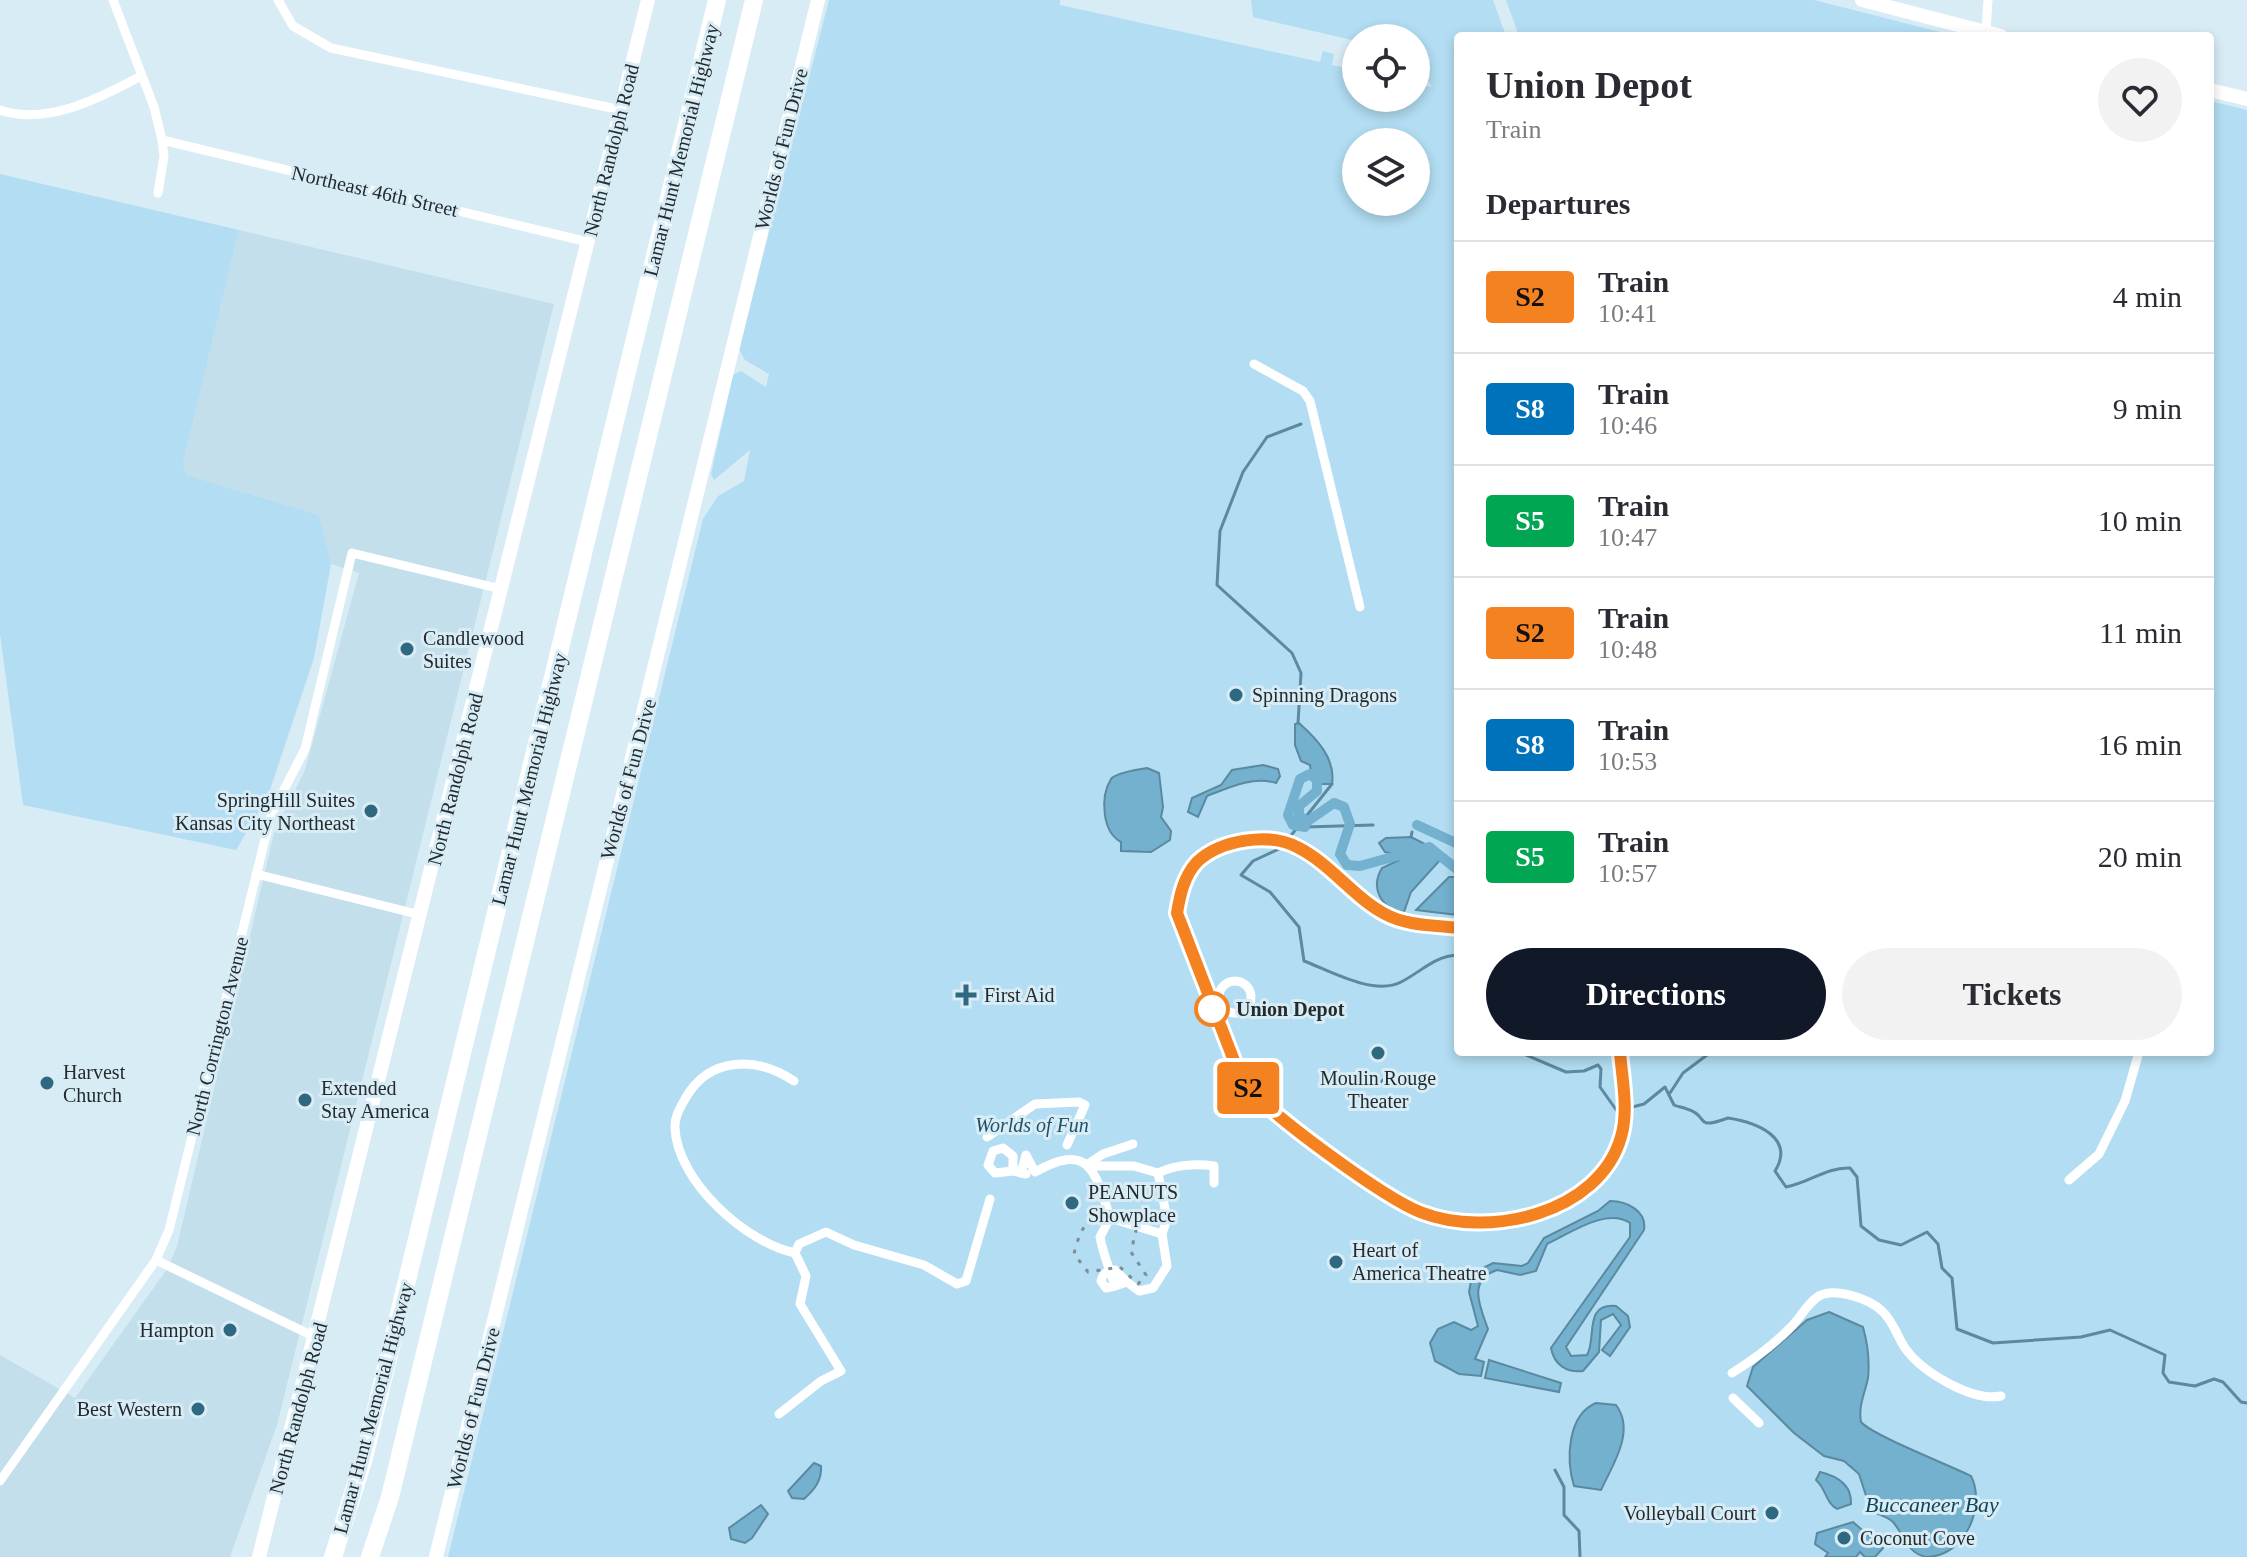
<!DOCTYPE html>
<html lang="en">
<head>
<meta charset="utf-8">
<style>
	body { margin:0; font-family:Georgia,serif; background:#f2f2f3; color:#2b2b33; height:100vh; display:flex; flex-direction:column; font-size:30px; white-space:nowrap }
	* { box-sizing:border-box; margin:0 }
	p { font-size:26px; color:#7c7c81 }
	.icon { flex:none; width:44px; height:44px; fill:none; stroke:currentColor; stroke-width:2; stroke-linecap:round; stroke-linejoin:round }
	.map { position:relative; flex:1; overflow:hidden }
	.details { position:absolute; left:1454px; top:32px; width:760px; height:1024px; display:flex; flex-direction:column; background:#fff; border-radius:8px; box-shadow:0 4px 12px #0003 }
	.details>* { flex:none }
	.badge { padding:0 16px; border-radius:6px; font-size:28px; line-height:52px }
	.controls { position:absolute; left:1342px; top:24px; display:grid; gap:16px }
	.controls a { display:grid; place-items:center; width:88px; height:88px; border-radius:50%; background:#fff; box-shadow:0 4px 12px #0003; font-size:40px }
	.map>.badge { position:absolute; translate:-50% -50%; box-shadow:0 0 0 4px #fff }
	h2 { padding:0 32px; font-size:30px; line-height:72px }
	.round { display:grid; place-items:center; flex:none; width:84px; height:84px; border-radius:42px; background:#f2f2f3 }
	.overview { display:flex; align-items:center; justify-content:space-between; height:136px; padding:0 32px }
	h1 { font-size:38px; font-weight:700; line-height:60px }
	.primary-button { display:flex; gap:16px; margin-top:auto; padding:16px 32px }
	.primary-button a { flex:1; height:92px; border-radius:48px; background:#111827; color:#fff; font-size:32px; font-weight:700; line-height:92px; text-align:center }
	.primary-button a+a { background:#f2f2f3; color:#2b2b33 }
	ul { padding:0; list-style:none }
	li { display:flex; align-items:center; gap:24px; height:112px; padding:0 32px; border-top:2px solid #e1e1e2 }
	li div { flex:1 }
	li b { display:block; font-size:30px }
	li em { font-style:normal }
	li .badge { min-width:88px; font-weight:700; text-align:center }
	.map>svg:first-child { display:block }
	.built { fill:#c3dfec }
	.green { fill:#b2ddf2; fill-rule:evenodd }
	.water { fill:#73b1cf; stroke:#5b899f; stroke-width:2 }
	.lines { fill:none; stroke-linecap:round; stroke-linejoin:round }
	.stream { stroke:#5b899f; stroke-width:3 }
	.canal { stroke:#73b1cf; stroke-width:10 }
	.street { stroke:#fff; stroke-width:9 }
	.secondary { stroke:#fff; stroke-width:14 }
	.highway { stroke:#fff; stroke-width:18 }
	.rail { stroke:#808d95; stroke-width:3; stroke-dasharray:4 8; stroke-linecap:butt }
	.line-casing { stroke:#fff; stroke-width:18 }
	.line { stroke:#f58220; stroke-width:12 }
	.poi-dot { fill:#2f6881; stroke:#d8ecf6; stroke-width:3 }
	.stop-dot { fill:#fff; stroke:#f58220; stroke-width:4 }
	.labels { text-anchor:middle; stroke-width:6; stroke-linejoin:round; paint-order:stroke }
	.street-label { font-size:20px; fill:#242b2f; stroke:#d8ecf6 }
	.poi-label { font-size:20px; fill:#242b2f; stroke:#d8ecf6; text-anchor:start }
	.stop-label { font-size:20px; font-weight:bold; fill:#242b2f; stroke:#d8ecf6; text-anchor:start }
	.park-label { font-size:20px; font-style:italic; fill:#1f5167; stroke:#d8ecf6 }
	.water-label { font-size:22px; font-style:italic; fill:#10455a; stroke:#d8ecf6 }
</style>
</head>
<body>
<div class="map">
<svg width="2247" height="1557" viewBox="0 0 2247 1557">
	<rect width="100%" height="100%" fill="#d8ecf6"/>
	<polygon class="built" points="239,230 554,304 277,1425 230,1557 0,1557 0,1355 75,1398 167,1269 177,1246 274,833 305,770 359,573 331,564 319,515 187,475 183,464"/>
	<g class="green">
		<path d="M829 0H1060V5L1320 62 1323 51 1334 54 1332 65 1356 70V98H1416V84L1432 87 1416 59V38H1356V41L1253 17 1251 0H1493L1506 36H1458V1052H2210V101L2247 110V1557H448L703 519 718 496 744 481 750 450 714 480 711 474 733 375 741 371 766 387 769 374 745 360 739 349ZM1356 142H1416V202H1356Z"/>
		<polygon points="1506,0 1814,0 1956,36 1519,36"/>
		<polygon points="0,174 239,230 183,464 187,475 319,515 331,564 314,658 268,796 236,850 23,805 0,634"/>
	</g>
	<g class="water">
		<path d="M1299 723C1317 739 1336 759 1332 784H1322L1305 774 1311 772 1310 765 1301 761 1295 745V724Z"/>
		<path d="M1263 765 1278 769 1280 776 1276 783C1253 776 1230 787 1207 796L1198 817 1188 812 1192 798 1221 785 1232 770Z"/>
		<path d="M1147 768 1159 773 1163 807 1161 817 1171 831 1170 840 1151 852 1121 851V842C1102 832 1100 797 1111 779 1117 772 1138 770 1147 768Z"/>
		<path d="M1411 837 1427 845 1441 859 1411 892 1404 912C1381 909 1370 888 1382 868L1399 860 1400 855 1385 852 1379 843 1386 838Z"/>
		<polygon points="1449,877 1458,877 1458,915 1416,910"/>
		<path d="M1610 1201C1627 1201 1647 1211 1644 1230L1566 1347 1571 1356 1587 1355C1597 1338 1583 1303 1616 1306L1628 1316 1630 1327 1610 1356 1602 1350 1621 1325 1613 1314 1601 1320 1599 1352 1583 1371C1567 1373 1554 1365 1551 1348L1630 1237V1223C1606 1207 1569 1234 1547 1244L1536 1271 1520 1275 1497 1270C1467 1280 1480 1307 1488 1329L1475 1359 1484 1362 1481 1376 1459 1374 1435 1361 1430 1343 1438 1329 1454 1322 1471 1330 1478 1326 1469 1292 1471 1281 1481 1269 1493 1263 1522 1266 1528 1263 1544 1238 1598 1211Z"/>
		<path d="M1829 1312 1863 1327C1868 1345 1870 1359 1868 1378 1865 1393 1858 1406 1861 1422 1872 1435 1949 1465 1971 1476 1986 1505 1966 1557 1926 1557 1907 1553 1904 1535 1893 1522 1888 1517 1878 1514 1871 1511L1859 1474 1844 1461 1824 1456 1794 1433 1747 1386 1753 1367 1807 1320Z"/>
		<polygon points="1489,1360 1561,1383 1559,1392 1485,1378"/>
		<path d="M1596 1403 1616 1405C1636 1431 1612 1466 1601 1490L1574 1486C1566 1460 1567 1415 1596 1403Z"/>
		<path d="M814 1463 821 1466C822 1481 814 1490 804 1499L792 1498 788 1491Z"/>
		<path d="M1820 1472C1837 1476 1852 1484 1851 1504L1837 1509C1825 1502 1827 1490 1816 1480Z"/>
		<polygon points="761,1505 768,1514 752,1538 745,1543 731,1539 729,1528"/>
		<polygon points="1853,1522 1883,1548 1875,1557 1865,1557 1860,1552 1856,1557 1825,1557 1828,1553 1815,1544 1817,1533"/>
	</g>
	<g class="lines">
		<g class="stream">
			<polyline points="1298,723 1301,673 1292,653 1217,585 1220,531 1243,472 1267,437 1301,424"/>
			<path d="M1332 784 1281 848 1253 861 1241 875 1270 892 1299 927 1304 961C1330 971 1374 996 1401 982 1421 972 1434 956 1458 955"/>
			<polyline points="1305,827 1373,825"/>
			<polyline points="1411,837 1412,832"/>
			<path d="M1519 1052 1566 1072 1584 1071 1598 1065 1601 1069 1600 1087 1617 1111 1644 1104 1665 1087 1674 1105C1678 1107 1683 1107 1687 1109 1711 1116 1692 1131 1728 1118 1755 1122 1796 1137 1775 1171L1786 1187C1809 1183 1826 1167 1850 1168L1857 1177 1861 1226 1879 1240 1901 1245 1927 1232 1938 1244 1942 1268 1952 1278 1957 1329 1993 1343 2081 1337 2110 1330 2165 1355 2163 1373 2169 1382 2195 1386 2214 1379 2223 1382 2241 1402 2247 1403"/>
			<polyline points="1378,1085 1383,1080 1427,1078"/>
			<polyline points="1670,1093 1683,1073 1711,1052"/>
			<polyline points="1555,1470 1564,1487 1564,1515 1579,1531 1580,1557"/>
		</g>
		<g class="canal">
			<polyline points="1417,825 1458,844"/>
			<polyline points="1305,827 1293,825 1288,815 1300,779 1310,774 1317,780 1317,791 1299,806 1299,816 1308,821 1334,803 1344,807 1350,824 1340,854 1347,865 1360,866 1429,847 1458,870"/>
		</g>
		<g class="street">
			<polyline points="113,0 154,107 162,140 164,156 158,193"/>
			<polyline points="278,0 293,26 331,48 621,110"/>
			<polyline points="1986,32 1988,0"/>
			<path d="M0 110C47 126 100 98 141 76"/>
			<polyline points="162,140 588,242"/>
			<polyline points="1254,364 1303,391 1310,401 1360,607"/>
			<polyline points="256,874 421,915"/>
			<circle cx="1235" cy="997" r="16"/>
			<path d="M794 1081C757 1056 709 1056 685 1099 680 1108 674 1118 675 1128 677 1181 746 1243 795 1253"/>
			<polyline points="987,1137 1035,1104 1079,1102 1085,1105 1067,1145"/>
			<polyline points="1088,1164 1103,1154 1133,1144"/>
			<polyline points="1090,1166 1134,1166 1158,1173"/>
			<polyline points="1013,1171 1013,1156 1003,1148 993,1151 988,1165 995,1173 1013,1171 1026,1174"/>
			<path d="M1021 1173 1026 1155 1035 1172C1088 1142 1095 1169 1110 1218L1100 1237C1103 1254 1110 1270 1115 1286L1106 1288 1101 1281C1103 1273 1107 1270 1115 1270L1127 1282 1115 1286"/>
			<polyline points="2069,1180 2099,1154 2125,1101 2139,1052"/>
			<polyline points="1110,1218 1162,1234 1167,1266 1153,1288 1139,1291 1127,1282"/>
			<path d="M1162 1234 1167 1219 1158 1173C1174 1165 1196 1163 1214 1166V1183"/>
			<polyline points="156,1260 317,1338"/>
			<path d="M1732 1373C1753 1360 1772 1346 1790 1328 1800 1319 1807 1303 1819 1296 1835 1287 1870 1299 1882 1311 1893 1321 1897 1336 1905 1348 1922 1372 1972 1402 2001 1396"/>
			<polyline points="1733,1398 1759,1423"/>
			<polyline points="779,1414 821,1381 841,1371 800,1304 806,1276 795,1253 799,1244 826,1232 854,1245 924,1265 957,1284 966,1281 990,1199"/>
			<polyline points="0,1481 156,1260 169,1230 271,815 305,749 352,553 501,589"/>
		</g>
		<g class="secondary">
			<polyline points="1862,0 2001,36"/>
			<polyline points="2210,90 2247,99"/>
			<polyline points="259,1557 648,0"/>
			<polyline points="436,1557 818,0"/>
		</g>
		<g class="highway">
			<polyline points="333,1557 364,1458 717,0"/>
			<polyline points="370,1557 390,1497 754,0"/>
		</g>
		<g class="rail">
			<path d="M1458 928C1434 925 1408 926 1387 915 1350 896 1323 851 1283 842 1235 831 1177 859 1177 913 1177 932 1235 1070 1248 1087 1274 1117 1389 1202 1426 1214 1493 1236 1600 1213 1621 1137 1629 1110 1622 1079 1620 1052"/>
			<polyline points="1867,1052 1869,1052"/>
			<path d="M1097 1212C1114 1211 1127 1210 1137 1226L1131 1252 1146 1275 1138 1284 1120 1267 1088 1272 1074 1254C1077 1240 1084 1221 1097 1212Z"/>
		</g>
	</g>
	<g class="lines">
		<g class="line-casing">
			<path id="line" d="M1458 928C1434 925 1407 926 1385 914 1353 897 1330 863 1297 847 1269 832 1220 840 1197 862 1184 876 1180 895 1177 913L1238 1071 1248 1087C1275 1118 1383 1197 1420 1212 1488 1239 1599 1214 1621 1137 1629 1110 1622 1079 1620 1052"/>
		</g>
		<use href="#line" class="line"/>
	</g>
	<g class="poi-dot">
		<circle cx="407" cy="649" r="8"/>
		<circle cx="1236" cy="695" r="8"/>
		<circle cx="371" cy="811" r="8"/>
		<path d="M962 983h8v8h8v8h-8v8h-8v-8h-8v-8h8z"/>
		<circle cx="1378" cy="1053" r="8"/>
		<circle cx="47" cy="1083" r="8"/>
		<circle cx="305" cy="1100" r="8"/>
		<circle cx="1072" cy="1203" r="8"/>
		<circle cx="1336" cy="1262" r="8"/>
		<circle cx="230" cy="1330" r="8"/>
		<circle cx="198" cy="1409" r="8"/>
		<circle cx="1772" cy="1513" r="8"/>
		<circle cx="1844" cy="1538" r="8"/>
	</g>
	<circle class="stop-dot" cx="1212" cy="1009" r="16"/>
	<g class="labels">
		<g class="street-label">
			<text transform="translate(781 149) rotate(-76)" y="7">Worlds of Fun Drive</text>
			<text transform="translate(611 150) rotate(-76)" y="7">North Randolph Road</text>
			<text transform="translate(681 150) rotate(-76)" y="7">Lamar Hunt Memorial Highway</text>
			<text transform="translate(375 191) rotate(13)" y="7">Northeast 46th Street</text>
			<text transform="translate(455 779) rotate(-76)" y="7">North Randolph Road</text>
			<text transform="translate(529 779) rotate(-76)" y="7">Lamar Hunt Memorial Highway</text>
			<text transform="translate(628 779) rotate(-75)" y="7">Worlds of Fun Drive</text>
			<text transform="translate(217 1036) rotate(-76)" y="7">North Corrington Avenue</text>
			<text transform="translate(298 1408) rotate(-75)" y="7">North Randolph Road</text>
			<text transform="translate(373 1408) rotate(-75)" y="7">Lamar Hunt Memorial Highway</text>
			<text transform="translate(473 1408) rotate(-76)" y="7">Worlds of Fun Drive</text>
		</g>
		<g class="poi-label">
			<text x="423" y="645">Candlewood<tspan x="423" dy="23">Suites</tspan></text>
			<text x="1252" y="702">Spinning Dragons</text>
			<text x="355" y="807" text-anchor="end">SpringHill Suites<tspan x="355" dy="23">Kansas City Northeast</tspan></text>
			<text x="984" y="1002">First Aid</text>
			<text x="63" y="1079">Harvest<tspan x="63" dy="23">Church</tspan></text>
			<text x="1378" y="1085" text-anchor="middle">Moulin Rouge<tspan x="1378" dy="23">Theater</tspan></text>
			<text x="321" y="1095">Extended<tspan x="321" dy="23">Stay America</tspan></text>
			<text x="1088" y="1199">PEANUTS<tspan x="1088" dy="23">Showplace</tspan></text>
			<text x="1352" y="1257">Heart of<tspan x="1352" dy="23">America Theatre</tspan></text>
			<text x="214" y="1337" text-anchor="end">Hampton</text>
			<text x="182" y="1416" text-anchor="end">Best Western</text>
			<text x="1756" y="1520" text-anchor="end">Volleyball Court</text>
			<text x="1860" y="1545">Coconut Cove</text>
		</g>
		<g class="stop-label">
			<text x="1236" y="1016">Union Depot</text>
		</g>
		<g class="park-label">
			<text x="1032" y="1132">Worlds of Fun</text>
		</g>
		<g class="water-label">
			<text x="1932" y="1512">Buccaneer Bay</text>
		</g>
	</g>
</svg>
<div class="controls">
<a><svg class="icon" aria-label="locate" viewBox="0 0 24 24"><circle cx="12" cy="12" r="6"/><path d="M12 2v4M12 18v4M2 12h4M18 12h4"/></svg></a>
<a><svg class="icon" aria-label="layers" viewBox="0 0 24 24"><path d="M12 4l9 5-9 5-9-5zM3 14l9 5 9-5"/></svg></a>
</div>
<b class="badge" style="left:1248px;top:1088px;background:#f58220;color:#111">S2</b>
<section class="details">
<div class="overview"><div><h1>Union Depot</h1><p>Train</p></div><a class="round"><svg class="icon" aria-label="heart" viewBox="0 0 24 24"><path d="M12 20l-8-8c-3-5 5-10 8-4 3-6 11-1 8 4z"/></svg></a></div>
<h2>Departures</h2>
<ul>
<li><span class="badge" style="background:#f58220;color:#111">S2</span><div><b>Train</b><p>10:41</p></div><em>4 min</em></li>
<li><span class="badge" style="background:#0072bc;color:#fff">S8</span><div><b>Train</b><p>10:46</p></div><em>9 min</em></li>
<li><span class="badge" style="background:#00a651;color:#fff">S5</span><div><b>Train</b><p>10:47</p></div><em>10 min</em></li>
<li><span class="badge" style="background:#f58220;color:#111">S2</span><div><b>Train</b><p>10:48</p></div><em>11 min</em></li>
<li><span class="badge" style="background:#0072bc;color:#fff">S8</span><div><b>Train</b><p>10:53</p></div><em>16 min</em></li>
<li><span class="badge" style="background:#00a651;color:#fff">S5</span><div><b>Train</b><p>10:57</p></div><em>20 min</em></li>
</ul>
<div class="primary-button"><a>Directions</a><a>Tickets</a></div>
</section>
</div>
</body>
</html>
